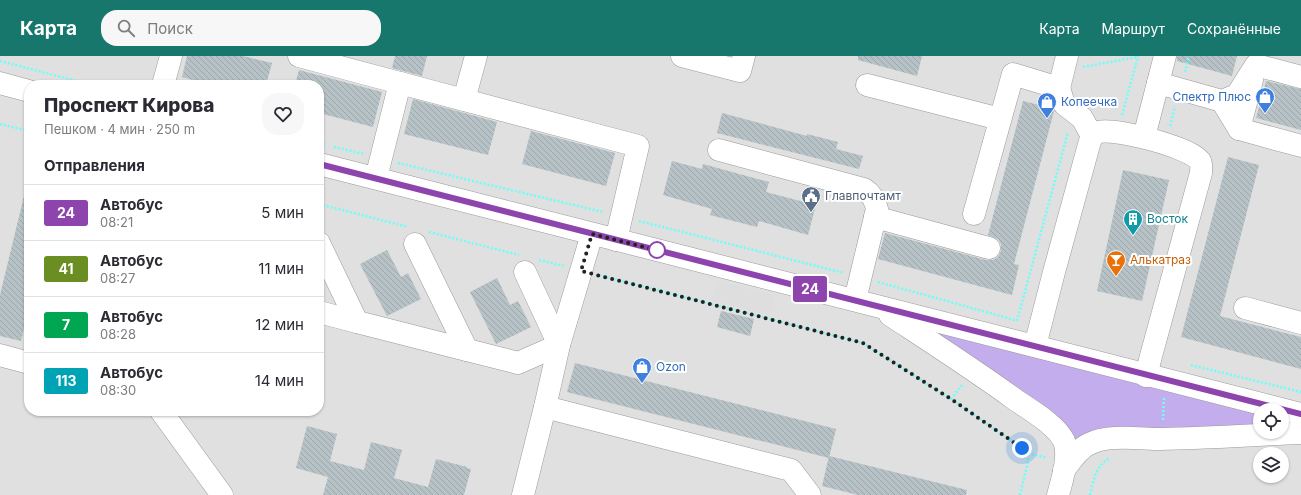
<!DOCTYPE html>
<html lang="ru">
<head>
<meta charset="utf-8">
<style>
	body { margin:0; font-family:Inter,sans-serif; background:#f7f7f7; color:#2b2b33; height:100vh; display:flex; flex-direction:column; font-size:15px; white-space:nowrap }
	* { box-sizing:border-box; margin:0 }
	p { font-size:13px; color:#7c7c81 }
	.icon { flex:none; width:22px; height:22px; fill:none; stroke:currentColor; stroke-width:2; stroke-linecap:round; stroke-linejoin:round }
	.map { position:relative; flex:1; overflow:hidden }
	.drawer { position:absolute; left:24px; top:24px; width:300px; height:336px; display:flex; flex-direction:column; background:#fff; border-radius:16px; box-shadow:0 1px 3px #0004 }
	.drawer>* { flex:none }
	.badge { padding:0 8px; border-radius:3px; font-size:14px; line-height:26px }
	.buttons { position:absolute; left:1253px; top:347px; display:grid; gap:8px }
	.buttons a { display:grid; place-items:center; width:36px; height:36px; border-radius:50%; background:#fff; box-shadow:0 1px 3px #0004; font-size:20px }
	.you { position:absolute; width:20px; height:20px; margin:-10px; border:3px solid #fff; border-radius:50%; background:#1a73e8; box-shadow:0 0 0 6px #1a73e833 }
	.map>.badge { position:absolute; translate:-50% -50%; box-shadow:0 0 0 2px #fff }
	h2 { padding:0 20px; font-size:15px; line-height:36px }
	.round { display:grid; place-items:center; flex:none; width:42px; height:42px; border-radius:16px; background:#f7f7f7 }
	.summary { display:flex; align-items:center; justify-content:space-between; height:68px; padding:0 20px }
	h1 { font-size:19px; font-weight:800; line-height:30px }
	ul { padding:0; list-style:none }
	li { display:flex; align-items:center; gap:12px; height:56px; padding:0 20px; border-top:1px solid #e1e1e2 }
	li div { flex:1 }
	li b { display:block; font-size:15px }
	li em { font-style:normal }
	li .badge { min-width:44px; font-weight:700; text-align:center }
	header { display:flex; align-items:center; gap:24px; box-sizing:border-box; height:56px; padding:0 20px; background:#18776d; color:#fff }
	header strong { font-size:19px }
	nav { display:flex; gap:22px; margin-inline-start:auto; font-size:14px }
	.search { width:280px; height:36px; background:#f7f7f7; display:flex; align-items:center; gap:10px; box-sizing:border-box; padding:0 14px; border-radius:16px; color:#7c7c81; font-size:15px }
	.map>svg:first-child { display:block }
	.residential { fill:#dfe0df; fill-rule:evenodd }
	.grass { fill:#c4aded; fill-rule:evenodd }
	.parking { fill:#dedede }
	.building { fill:url(#building-back-hatch) }
	.lines { fill:none; stroke-linecap:round; stroke-linejoin:round }
	.minor-casing { stroke:#999; stroke-width:23 }
	.path { stroke:#6dfff7; stroke-width:2.5; stroke-dasharray:2 2; stroke-linecap:butt }
	.minor { stroke:#fff; stroke-width:22 }
	.line-casing { stroke:#fff; stroke-width:9 }
	.line { stroke:#8e44ad; stroke-width:6 }
	.walk { stroke:#222; stroke-width:4; stroke-dasharray:0 7.2 }
	.stop-dot { fill:#fff; stroke:#8e44ad; stroke-width:2 }
	.labels { text-anchor:middle; stroke-width:4; stroke-linejoin:round; paint-order:stroke }
	.shop-label { font-size:12px; fill:#366cbe; stroke:#fff; text-anchor:start }
	.service-label { font-size:12px; fill:#4e5e75; stroke:#fff; text-anchor:start }
	.culture-label { font-size:12px; fill:#0d838f; stroke:#fff; text-anchor:start }
	.food-label { font-size:12px; fill:#c56008; stroke:#fff; text-anchor:start }
</style>
</head>
<body>
<header>
<strong>Карта</strong>
<div class="search"><svg class="icon" aria-label="search" viewBox="0 0 24 24"><circle cx="10" cy="10" r="6"/><path d="M15 15l6 6"/></svg>Поиск</div>
<nav><a>Карта</a><a>Маршрут</a><a>Сохранённые</a></nav>
</header>
<div class="map">
<svg width="1301" height="439" viewBox="0 0 1301 439">
	<defs>
		<pattern id="building-back-hatch" width="6" height="6" patternUnits="userSpaceOnUse"><rect width="6" height="6" fill="#b7c2c7"/><path d="M-1 5l2 2M0 0l6 6M5-1l2 2" fill="none" stroke="#9da6ab"/></pattern>
	</defs>
	<rect width="100%" height="100%" fill="#e8edf2"/>
	<path class="residential" d="M0 0H1301V358L1165 324 1083 391 1301 377V439H0ZM29 29H319V355H29ZM1260 398H1282V420H1260Z"/>
	<path class="grass" d="M876 250 1301 359V377L1064 386ZM1260 354H1282V376H1260Z"/>
	<polygon class="parking" points="717,224 776,240 771,260 711,244"/>
	<g class="building">
		<polygon points="187,0 243,0 272,7 266,29 211,29 182,21"/>
		<polygon points="395,0 427,0 422,20 392,12"/>
		<polygon points="858,0 922,0 917,20 858,4"/>
		<polygon points="1177,0 1237,0 1232,20 1177,5"/>
		<polygon points="299,14 382,36 373,71 319,57 319,29 295,29"/>
		<polygon points="1266,25 1301,33 1301,74 1256,62"/>
		<polygon points="413,43 497,66 488,99 404,78"/>
		<polygon points="1023,45 1052,52 1054,55 1014,208 1019,209 1012,239 878,203 885,177 986,204 993,204 998,201 1001,195 1001,188 998,183 988,179"/>
		<polygon points="722,57 807,80 807,78 838,86 836,93 863,100 859,113 717,77"/>
		<polygon points="531,75 615,97 606,130 522,108"/>
		<polygon points="1228,101 1259,109 1220,260 1301,281 1301,313 1181,281"/>
		<polygon points="672,105 702,113 703,108 769,126 766,136 804,146 805,142 817,145 808,179 759,165 757,171 710,159 712,153 663,139"/>
		<polygon points="1123,114 1169,124 1142,245 1097,235"/>
		<polygon points="24,140 29,141 29,251 21,285 0,280 0,239"/>
		<polygon points="387,194 401,221 408,217 421,243 387,260 360,208"/>
		<polygon points="497,222 510,249 518,245 531,271 496,288 470,236"/>
		<polygon points="721,255 754,263 750,280 717,271"/>
		<polygon points="575,307 836,373 829,402 567,336"/>
		<polygon points="307,370 337,378 330,405 364,414 371,386 402,394 394,422 428,431 436,403 467,411 466,412 471,413 464,439 323,439 328,421 296,412"/>
		<polygon points="829,400 967,434 966,439 858,439 822,430"/>
	</g>
	<g class="lines">
		<g class="minor-casing">
			<g id="minor">
				<polyline points="299,0 400,27"/>
				<polyline points="682,0 740,15 744,0"/>
				<polyline points="0,27 29,35"/>
				<polyline points="1158,27 1222,45 1237,39 1256,9 1301,21"/>
				<polyline points="163,29 171,0"/>
				<polyline points="867,29 1000,63"/>
				<polyline points="1059,32 1067,0"/>
				<polyline points="464,44 476,0"/>
				<polyline points="1222,45 1239,73 1252,24"/>
				<polyline points="1239,73 1301,90"/>
				<polyline points="1144,81 1165,0"/>
				<path d="M719 94 864 133C872 138 875 144 877 153L855 244"/>
				<polyline points="319,108 1301,358"/>
				<polyline points="376,122 400,27 638,90 616,184"/>
				<polyline points="974,158 1013,18 1059,32 1064,48 1082,62 1092,80"/>
				<polyline points="875,161 989,192"/>
				<polyline points="319,187 357,266 467,294"/>
				<polyline points="415,188 467,294 518,307 559,289 525,216"/>
				<polyline points="1245,252 1301,267"/>
				<polyline points="319,256 357,266"/>
				<path d="M890 259C931 286 973 313 1013 342 1028 353 1056 368 1064 385 1070 400 1062 424 1058 439"/>
				<path d="M1035 290 1054 216 1090 85C1092 81 1094 77 1099 76 1115 72 1190 91 1200 105 1202 108 1201 113 1201 117L1151 300 1146 320"/>
				<polyline points="0,299 29,307"/>
				<polyline points="545,351 791,414 810,439"/>
				<polyline points="161,355 222,439"/>
				<path d="M1064 414C1071 405 1078 393 1089 388 1108 378 1140 383 1161 383 1208 382 1254 379 1301 377"/>
				<polyline points="523,439 545,351 559,289 592,178"/>
			</g>
		</g>
		<g class="path">
			<polyline points="0,5 92,29"/>
			<polyline points="1083,11 1137,1"/>
			<polyline points="1185,16 1189,0"/>
			<polyline points="1122,59 1138,0"/>
			<polyline points="0,68 29,75"/>
			<polyline points="1170,70 1175,51"/>
			<polyline points="319,87 325,88"/>
			<polyline points="334,91 364,98"/>
			<polyline points="398,107 603,156"/>
			<polyline points="319,148 408,171"/>
			<polyline points="639,165 844,217"/>
			<polyline points="429,176 519,199"/>
			<polyline points="539,204 564,210"/>
			<polyline points="599,219 863,287 951,343 1022,392 1028,397 1028,406 1020,439"/>
			<polyline points="878,226 1015,264"/>
			<polyline points="1017,265 1068,76"/>
			<polyline points="1191,309 1301,336"/>
			<polyline points="951,343 962,329"/>
			<polyline points="1163,364 1164,341"/>
			<polyline points="1028,397 1047,402"/>
			<path d="M1090 439C1094 424 1095 410 1110 402"/>
		</g>
		<use href="#minor" class="minor"/>
	</g>
	<g class="lines">
		<g class="line-casing">
			<polyline id="line" points="319,108 1301,358"/>
		</g>
		<use href="#line" class="line"/>
		<polyline class="walk" points="657,194 660,195 592,178 581,215 863,287 951,343 1022,392"/>
	</g>
	<defs>
		<g id="shop-pin" transform="scale(1)"><path d="M0 17L-7.5 6A9.5 9.5 0 1 1 7.5 6Z" fill="#3f7fe0" stroke="#fff"/><path d="M-5-2.5h2.3a2.7 3.5 0 0 1 5.4 0H5L5.5 6h-11ZM-1.5-2.5h3a1.5 2.3 0 0 0-3 0Z" fill="#fff"/></g>
		<g id="civic-pin" transform="scale(1)"><path d="M0 17L-7.5 6A9.5 9.5 0 1 1 7.5 6Z" fill="#5c6f8a" stroke="#fff"/><path d="M-.6-6.5H3V-4.5H.6V-3L4-1V1h2V6H-6V1h2V-1L-.6-3ZM-1.2 2.5V6h2.4V2.5Z" fill="#fff"/></g>
		<g id="building-pin" transform="scale(1)"><path d="M0 17L-7.5 6A9.5 9.5 0 1 1 7.5 6Z" fill="#0f9aa8" stroke="#fff"/><path d="M-4-6H4V6H1V3H-1V6H-4ZM-2.5-4.3h1.7v1.8h-1.7ZM.8-4.3h1.7v1.8H.8ZM-2.5-1h1.7V.8h-1.7ZM.8-1h1.7V.8H.8Z" fill="#fff"/></g>
		<g id="bar-pin" transform="scale(1)"><path d="M0 17L-7.5 6A9.5 9.5 0 1 1 7.5 6Z" fill="#e8710a" stroke="#fff"/><path d="M-6-5H6L.8 .8V4.5H3.5V6h-7V4.5H-.8V.8Z" fill="#fff"/></g>
	</defs>
	<g fill-rule="evenodd">
		<use href="#shop-pin" x="1265" y="41"/>
		<use href="#shop-pin" x="1047" y="46"/>
		<use href="#civic-pin" x="811" y="140"/>
		<use href="#building-pin" x="1133" y="163"/>
		<use href="#bar-pin" x="1116" y="204"/>
		<use href="#shop-pin" x="642" y="311"/>
	</g>
	<circle class="stop-dot" cx="657" cy="194" r="8"/>
	<g class="labels">
		<g class="shop-label">
			<text x="1251" y="45" text-anchor="end">Спектр Плюс</text>
			<text x="1061" y="50">Копеечка</text>
			<text x="656" y="315">Ozon</text>
		</g>
		<g class="service-label">
			<text x="825" y="144">Главпочтамт</text>
		</g>
		<g class="culture-label">
			<text x="1147" y="167">Восток</text>
		</g>
		<g class="food-label">
			<text x="1130" y="208">Алькатраз</text>
		</g>
	</g>
</svg>
<div class="buttons">
<a><svg class="icon" aria-label="locate" viewBox="0 0 24 24"><circle cx="12" cy="12" r="6"/><path d="M12 2v4M12 18v4M2 12h4M18 12h4"/></svg></a>
<a><svg class="icon" aria-label="layers" viewBox="0 0 24 24"><path d="M12 4l9 5-9 5-9-5zM3 14l9 5 9-5"/></svg></a>
</div>
<div class="you" style="left:1022px;top:392px"></div>
<b class="badge" style="left:810px;top:233px;background:#8e44ad;color:#fff">24</b>
<section class="drawer">
<div class="summary"><div><h1>Проспект Кирова</h1><p>Пешком · 4 мин · 250 m</p></div><a class="round"><svg class="icon" aria-label="heart" viewBox="0 0 24 24"><path d="M12 20l-8-8c-3-5 5-10 8-4 3-6 11-1 8 4z"/></svg></a></div>
<h2>Отправления</h2>
<ul>
<li><span class="badge" style="background:#8e44ad;color:#fff">24</span><div><b>Автобус</b><p>08:21</p></div><em>5 мин</em></li>
<li><span class="badge" style="background:#6b8e23;color:#fff">41</span><div><b>Автобус</b><p>08:27</p></div><em>11 мин</em></li>
<li><span class="badge" style="background:#00a651;color:#fff">7</span><div><b>Автобус</b><p>08:28</p></div><em>12 мин</em></li>
<li><span class="badge" style="background:#00a3b4;color:#fff">113</span><div><b>Автобус</b><p>08:30</p></div><em>14 мин</em></li>
</ul>
</section>
</div>
</body>
</html>
